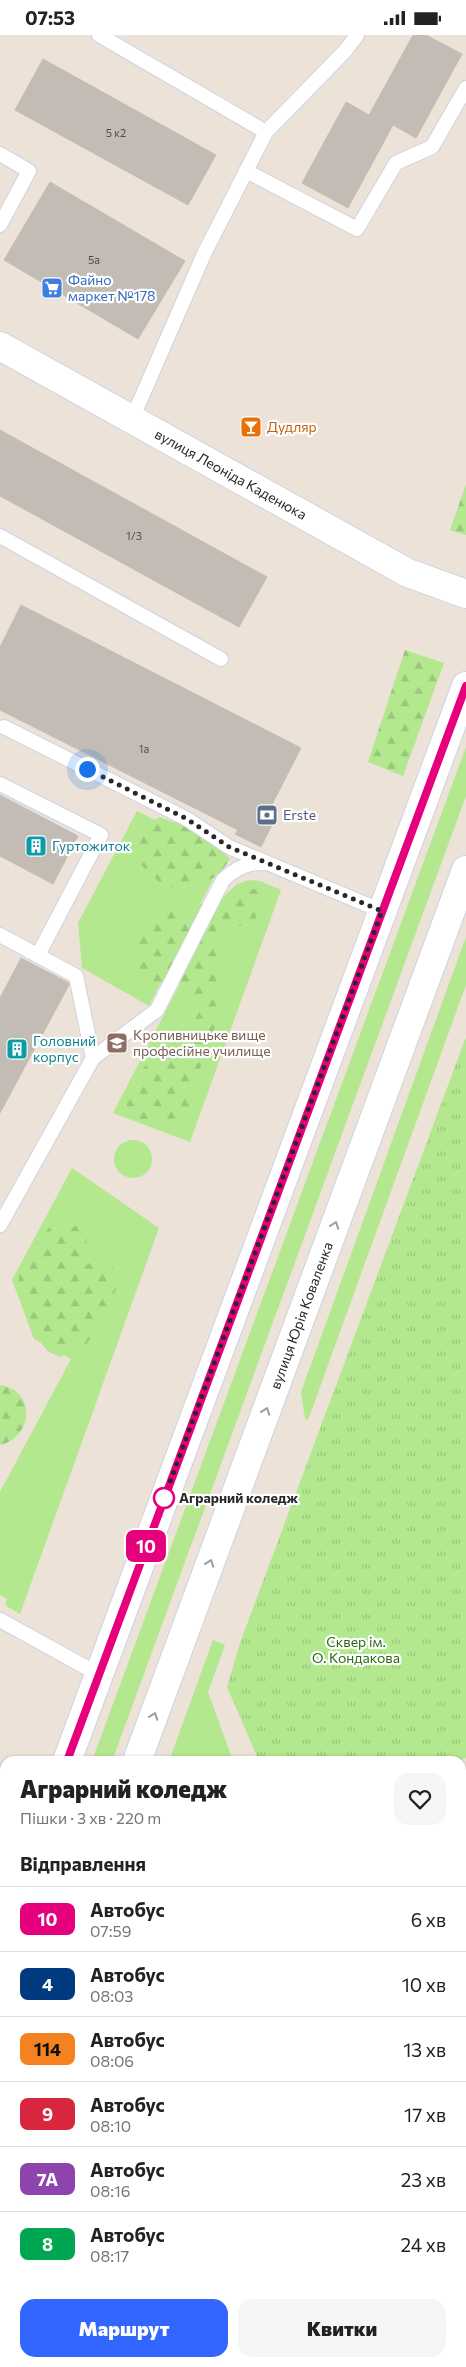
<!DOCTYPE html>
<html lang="uk">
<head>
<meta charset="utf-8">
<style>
	body { margin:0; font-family:Commissioner,sans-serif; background:#f6f6f6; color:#222; height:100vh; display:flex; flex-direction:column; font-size:19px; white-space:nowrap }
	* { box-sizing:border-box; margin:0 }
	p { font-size:16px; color:#767676 }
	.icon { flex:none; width:28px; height:28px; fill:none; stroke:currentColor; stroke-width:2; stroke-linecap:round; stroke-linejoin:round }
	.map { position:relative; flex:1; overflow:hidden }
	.sheet { position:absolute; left:0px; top:1721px; width:466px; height:611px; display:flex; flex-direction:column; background:#fff; border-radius:15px 15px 0 0; box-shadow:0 1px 4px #0004 }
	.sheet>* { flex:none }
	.badge { padding:0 10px; border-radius:8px; font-size:18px; line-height:32px }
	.you { position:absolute; width:25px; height:25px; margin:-12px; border:4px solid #fff; border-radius:50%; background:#1a73e8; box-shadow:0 0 0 8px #1a73e833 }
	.map>.badge { position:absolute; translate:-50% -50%; box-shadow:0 0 0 2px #fff }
	h2 { padding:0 20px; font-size:19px; line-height:45px }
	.round { display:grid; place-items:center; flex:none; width:52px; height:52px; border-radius:15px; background:#f6f6f6 }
	.summary { display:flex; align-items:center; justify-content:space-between; height:85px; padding:0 20px }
	h1 { font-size:24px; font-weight:800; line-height:38px }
	.cta { display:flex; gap:10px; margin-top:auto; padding:10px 20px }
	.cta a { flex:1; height:58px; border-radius:15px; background:#3266ff; color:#fff; font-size:20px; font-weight:800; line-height:58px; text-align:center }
	.cta a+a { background:#f6f6f6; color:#222 }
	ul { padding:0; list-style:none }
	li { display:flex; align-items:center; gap:15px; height:65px; padding:0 20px; border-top:1px solid #e0e0e0 }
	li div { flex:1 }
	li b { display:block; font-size:19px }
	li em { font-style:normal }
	li .badge { min-width:55px; font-weight:700; text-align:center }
	.status { display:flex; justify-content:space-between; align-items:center; height:35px; padding:0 25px; background:#fff; direction:ltr }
	.status svg { height:14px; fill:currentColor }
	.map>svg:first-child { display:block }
	.grass { fill:#b3e88f }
	.forest { fill:url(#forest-firs) }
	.park { fill:url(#park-tufts) }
	.building { fill:#c3bcb5; stroke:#c7beb2 }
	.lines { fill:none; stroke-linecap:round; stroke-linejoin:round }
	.lane-casing { stroke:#cdd3e3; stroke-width:16 }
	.street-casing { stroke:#cdd3e3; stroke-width:30 }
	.secondary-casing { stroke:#cdd3e3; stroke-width:30 }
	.primary-casing { stroke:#c3c3c3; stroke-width:30 }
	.lane { stroke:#fff; stroke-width:14 }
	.street { stroke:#fff; stroke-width:28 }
	.secondary { stroke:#fff; stroke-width:28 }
	.primary { stroke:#fcc84e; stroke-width:28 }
	.oneway { stroke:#9e9e9e }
	.line-casing { stroke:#fff; stroke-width:11 }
	.line { stroke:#e6007e; stroke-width:8 }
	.walk { stroke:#282828; stroke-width:5; stroke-dasharray:0 9 }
	.stop-dot { fill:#fff; stroke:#e6007e; stroke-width:2.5 }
	.labels { text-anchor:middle; stroke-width:4.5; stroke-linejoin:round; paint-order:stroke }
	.number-label { font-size:11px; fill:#4f4d4b }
	.shop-label { font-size:14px; fill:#366cbe; stroke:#fff; text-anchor:start }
	.food-label { font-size:14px; fill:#c56008; stroke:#fff; text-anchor:start }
	.street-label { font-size:14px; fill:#282828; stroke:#fff }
	.service-label { font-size:14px; fill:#4e5e75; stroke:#fff; text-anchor:start }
	.culture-label { font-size:14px; fill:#0d838f; stroke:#fff; text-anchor:start }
	.education-label { font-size:14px; fill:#785e54; stroke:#fff; text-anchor:start }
	.stop-label { font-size:14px; font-weight:bold; fill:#282828; stroke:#fff; text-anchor:start }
	.park-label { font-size:14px; fill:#2b6a13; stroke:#fff }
</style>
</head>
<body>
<div class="status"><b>07:53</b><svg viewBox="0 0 49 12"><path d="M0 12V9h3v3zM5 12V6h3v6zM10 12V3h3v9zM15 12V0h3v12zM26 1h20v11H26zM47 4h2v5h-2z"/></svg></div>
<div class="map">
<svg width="466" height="2332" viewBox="0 0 466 2332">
	<defs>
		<pattern id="forest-firs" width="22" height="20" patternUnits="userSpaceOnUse" patternTransform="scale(1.25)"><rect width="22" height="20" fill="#b3e88f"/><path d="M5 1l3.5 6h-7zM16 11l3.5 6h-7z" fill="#9ac77b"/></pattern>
		<pattern id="park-tufts" width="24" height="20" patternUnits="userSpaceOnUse" patternTransform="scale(1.25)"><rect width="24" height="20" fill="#b3e88f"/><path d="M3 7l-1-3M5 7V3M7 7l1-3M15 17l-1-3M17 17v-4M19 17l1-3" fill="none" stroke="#9ac77b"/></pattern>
	</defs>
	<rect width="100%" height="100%" fill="#ece2d8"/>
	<g class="grass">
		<polygon points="466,712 466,761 112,1726 92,1726"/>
		<polygon points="137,776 225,820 149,971 82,933 78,888"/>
		<polygon points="249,845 260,846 281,855 190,1107 113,1078 227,858 237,849"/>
		<polygon points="466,902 466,950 308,1385 305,1384 301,1357"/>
		<circle cx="133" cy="1124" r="19"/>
		<polygon points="72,1133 159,1193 20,1579 5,1570 7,1564 0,1560 0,1457 71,1324 34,1304 12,1245"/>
		<polygon points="213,1605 225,1610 208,1657 233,1726 169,1726"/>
		<polygon points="466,1917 466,2269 461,2271 461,1919"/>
		<polygon points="0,2206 5,2206 5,2328 106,2328 104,2332 0,2332"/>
	</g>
	<g class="forest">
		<polygon points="466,449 466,500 450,495"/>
		<polygon points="405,615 444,628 403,741 368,727"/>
		<path d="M159 782 188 792 211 804 230 824 218 841 190 852 165 853 137 826C139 806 143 794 159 782Z"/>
		<path d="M247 853 261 855 260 874 252 891H229L222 901 223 969 200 1034 191 1069 179 1088 150 1087 129 1080 126 1065 138 1041 156 1016 183 1004 202 973 187 951 175 948 152 947 134 935C135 905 137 890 161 871L180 881 194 871Z"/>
		<path d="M53 1188 65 1196 80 1189 89 1198 86 1209 80 1215 86 1228 113 1232 116 1254 104 1282 86 1310 60 1322C55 1320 50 1318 46 1314 35 1303 16 1255 19 1239 20 1232 47 1194 53 1188Z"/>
		<path d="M0 1350C36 1355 34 1402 0 1410Z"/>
		<polygon points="466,1899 466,2029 461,2026 461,1901"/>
		<polygon points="461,2123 466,2129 466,2261 461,2264"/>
		<polygon points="5,2129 5,2183 0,2183 0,2131"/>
		<polygon points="466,2301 466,2332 395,2332 405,2328 461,2328 461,2303"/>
		<polygon points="174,2328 329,2328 317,2332 178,2332"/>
	</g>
	<polygon class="park" points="466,1002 466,1723 459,1726 259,1726 227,1652 240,1608"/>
	<g class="building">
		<polygon points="413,0 426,0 462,19 416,103 393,90 348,173 302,148 346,67 369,80"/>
		<polygon points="43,24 216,120 188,170 15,75"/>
		<polygon points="50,147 185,226 138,304 4,225"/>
		<polygon points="0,395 267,542 239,592 0,461"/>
		<polygon points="21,570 301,713 264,785 272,790 261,812 235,799 238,795 0,675 0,612"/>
		<polygon points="0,760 78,801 53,849 0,821"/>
		<polygon points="21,923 69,948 69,950 0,1078 0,963"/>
	</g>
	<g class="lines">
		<g class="lane-casing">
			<g id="lane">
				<polyline points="99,0 266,97"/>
				<polyline points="0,119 29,136 0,190"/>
				<polyline points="246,136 357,194 396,128 432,112 466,53"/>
				<polyline points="132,384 204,219 266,97 345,16 357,0"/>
				<polyline points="0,501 221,624"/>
				<polyline points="4,692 187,784 229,812 382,876"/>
				<polyline points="0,749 101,800 38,920"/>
				<polyline points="0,900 76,941 93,1023"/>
				<path d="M0 1190 93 1023 157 975 223 845C236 833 248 827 266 828"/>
				<polyline points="0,1585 98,1639"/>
			</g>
		</g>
		<g class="street-casing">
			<g id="street">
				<path id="s1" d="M0 311 408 538 466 559"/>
			</g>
		</g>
		<g class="secondary-casing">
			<g id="secondary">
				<polyline points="67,1726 466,651"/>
				<path id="s2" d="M137 1726 466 835"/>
				<polyline points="0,1904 5,1892"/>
			</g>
		</g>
		<g class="primary-casing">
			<g id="primary">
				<polyline points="461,1798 466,1796"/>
				<polyline points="0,2002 5,2000"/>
			</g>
		</g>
		<use href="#lane" class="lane"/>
		<use href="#street" class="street"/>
		<use href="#secondary" class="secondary"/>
		<use href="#primary" class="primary"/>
	</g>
	<defs><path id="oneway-chevron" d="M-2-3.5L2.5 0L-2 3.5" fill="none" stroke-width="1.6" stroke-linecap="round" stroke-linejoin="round" transform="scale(1.25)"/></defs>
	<g class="oneway">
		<use href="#oneway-chevron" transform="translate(335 1190) rotate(-70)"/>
		<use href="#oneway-chevron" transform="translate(266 1376) rotate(-70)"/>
		<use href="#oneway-chevron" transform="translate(210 1528) rotate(-70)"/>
		<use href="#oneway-chevron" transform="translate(154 1681) rotate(-70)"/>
	</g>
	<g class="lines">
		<g class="line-casing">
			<polyline id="line" points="67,1726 466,651"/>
		</g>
		<use href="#line" class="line"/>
		<polyline class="walk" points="87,734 187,784 229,812 382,876 164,1463"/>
	</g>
	<defs>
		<g id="supermarket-square" transform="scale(1.125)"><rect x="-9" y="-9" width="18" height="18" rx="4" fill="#3f7fe0" stroke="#fff"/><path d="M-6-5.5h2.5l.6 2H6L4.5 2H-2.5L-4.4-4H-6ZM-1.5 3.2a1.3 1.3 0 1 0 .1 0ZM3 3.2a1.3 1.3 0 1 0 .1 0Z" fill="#fff"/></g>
		<g id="bar-square" transform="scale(1.125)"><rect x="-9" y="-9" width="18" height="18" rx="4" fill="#e8710a" stroke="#fff"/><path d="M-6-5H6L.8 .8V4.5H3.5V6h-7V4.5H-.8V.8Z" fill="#fff"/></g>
		<g id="bank-square" transform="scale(1.125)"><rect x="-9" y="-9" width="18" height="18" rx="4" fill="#5c6f8a" stroke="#fff"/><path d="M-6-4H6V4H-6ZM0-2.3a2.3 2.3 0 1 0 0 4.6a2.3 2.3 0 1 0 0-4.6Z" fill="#fff"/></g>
		<g id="building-square" transform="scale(1.125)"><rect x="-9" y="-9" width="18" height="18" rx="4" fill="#0f9aa8" stroke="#fff"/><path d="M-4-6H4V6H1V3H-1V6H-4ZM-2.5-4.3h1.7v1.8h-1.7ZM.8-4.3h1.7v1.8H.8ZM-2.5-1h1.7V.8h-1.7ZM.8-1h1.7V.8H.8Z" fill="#fff"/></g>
		<g id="university-square" transform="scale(1.125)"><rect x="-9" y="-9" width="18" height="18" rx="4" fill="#8d6e63" stroke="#fff"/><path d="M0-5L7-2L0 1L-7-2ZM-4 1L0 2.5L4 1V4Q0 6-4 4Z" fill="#fff"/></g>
	</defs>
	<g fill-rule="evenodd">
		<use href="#supermarket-square" x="52" y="253"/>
		<use href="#bar-square" x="251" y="392"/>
		<use href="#bank-square" x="267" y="780"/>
		<use href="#building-square" x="36" y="811"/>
		<use href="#university-square" x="117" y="1008"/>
		<use href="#building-square" x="17" y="1014"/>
	</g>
	<circle class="stop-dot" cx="164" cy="1463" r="10"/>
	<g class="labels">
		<g class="number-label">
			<text x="116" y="102">5 к2</text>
			<text x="94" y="229">5а</text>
			<text x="134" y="505">1/3</text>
			<text x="144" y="718">1а</text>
		</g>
		<g class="shop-label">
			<text x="68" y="250">Файно<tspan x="68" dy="16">маркет №178</tspan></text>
		</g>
		<g class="food-label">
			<text x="267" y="397">Дудляр</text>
		</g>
		<g class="street-label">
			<text dy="5" stroke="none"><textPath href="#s1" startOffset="264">вулиця Леоніда Каденюка</textPath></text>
			<text dy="5" stroke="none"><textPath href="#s2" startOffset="475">вулиця Юрія Коваленка</textPath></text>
		</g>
		<g class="service-label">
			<text x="283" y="785">Erste</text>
		</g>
		<g class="culture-label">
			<text x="52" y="816">Гуртожиток</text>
			<text x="33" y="1011">Головний<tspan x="33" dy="16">корпус</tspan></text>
		</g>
		<g class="education-label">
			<text x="133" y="1005">Кропивницьке вище<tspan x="133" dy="16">професійне училище</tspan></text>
		</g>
		<g class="stop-label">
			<text x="179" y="1468">Аграрний коледж</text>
		</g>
		<g class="park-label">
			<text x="356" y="1612">Сквер ім.<tspan x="356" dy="16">О. Кондакова</tspan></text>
		</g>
	</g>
</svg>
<div class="you" style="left:87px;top:734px"></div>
<b class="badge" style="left:146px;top:1511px;background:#e6007e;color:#fff">10</b>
<section class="sheet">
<div class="summary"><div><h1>Аграрний коледж</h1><p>Пішки · 3 хв · 220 m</p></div><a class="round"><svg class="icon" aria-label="heart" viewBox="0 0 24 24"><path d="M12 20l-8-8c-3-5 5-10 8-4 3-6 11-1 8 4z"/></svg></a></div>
<h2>Відправлення</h2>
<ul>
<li><span class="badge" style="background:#e6007e;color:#fff">10</span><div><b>Автобус</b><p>07:59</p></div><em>6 хв</em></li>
<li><span class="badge" style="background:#003b80;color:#fff">4</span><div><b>Автобус</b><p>08:03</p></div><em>10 хв</em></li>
<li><span class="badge" style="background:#f58220;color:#111">114</span><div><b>Автобус</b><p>08:06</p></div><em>13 хв</em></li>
<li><span class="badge" style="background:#d7263d;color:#fff">9</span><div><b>Автобус</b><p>08:10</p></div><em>17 хв</em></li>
<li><span class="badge" style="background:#8e44ad;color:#fff">7А</span><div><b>Автобус</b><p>08:16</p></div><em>23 хв</em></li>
<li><span class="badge" style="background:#00a651;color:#fff">8</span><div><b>Автобус</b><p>08:17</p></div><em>24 хв</em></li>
</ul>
<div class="cta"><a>Маршрут</a><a>Квитки</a></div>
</section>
</div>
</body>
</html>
